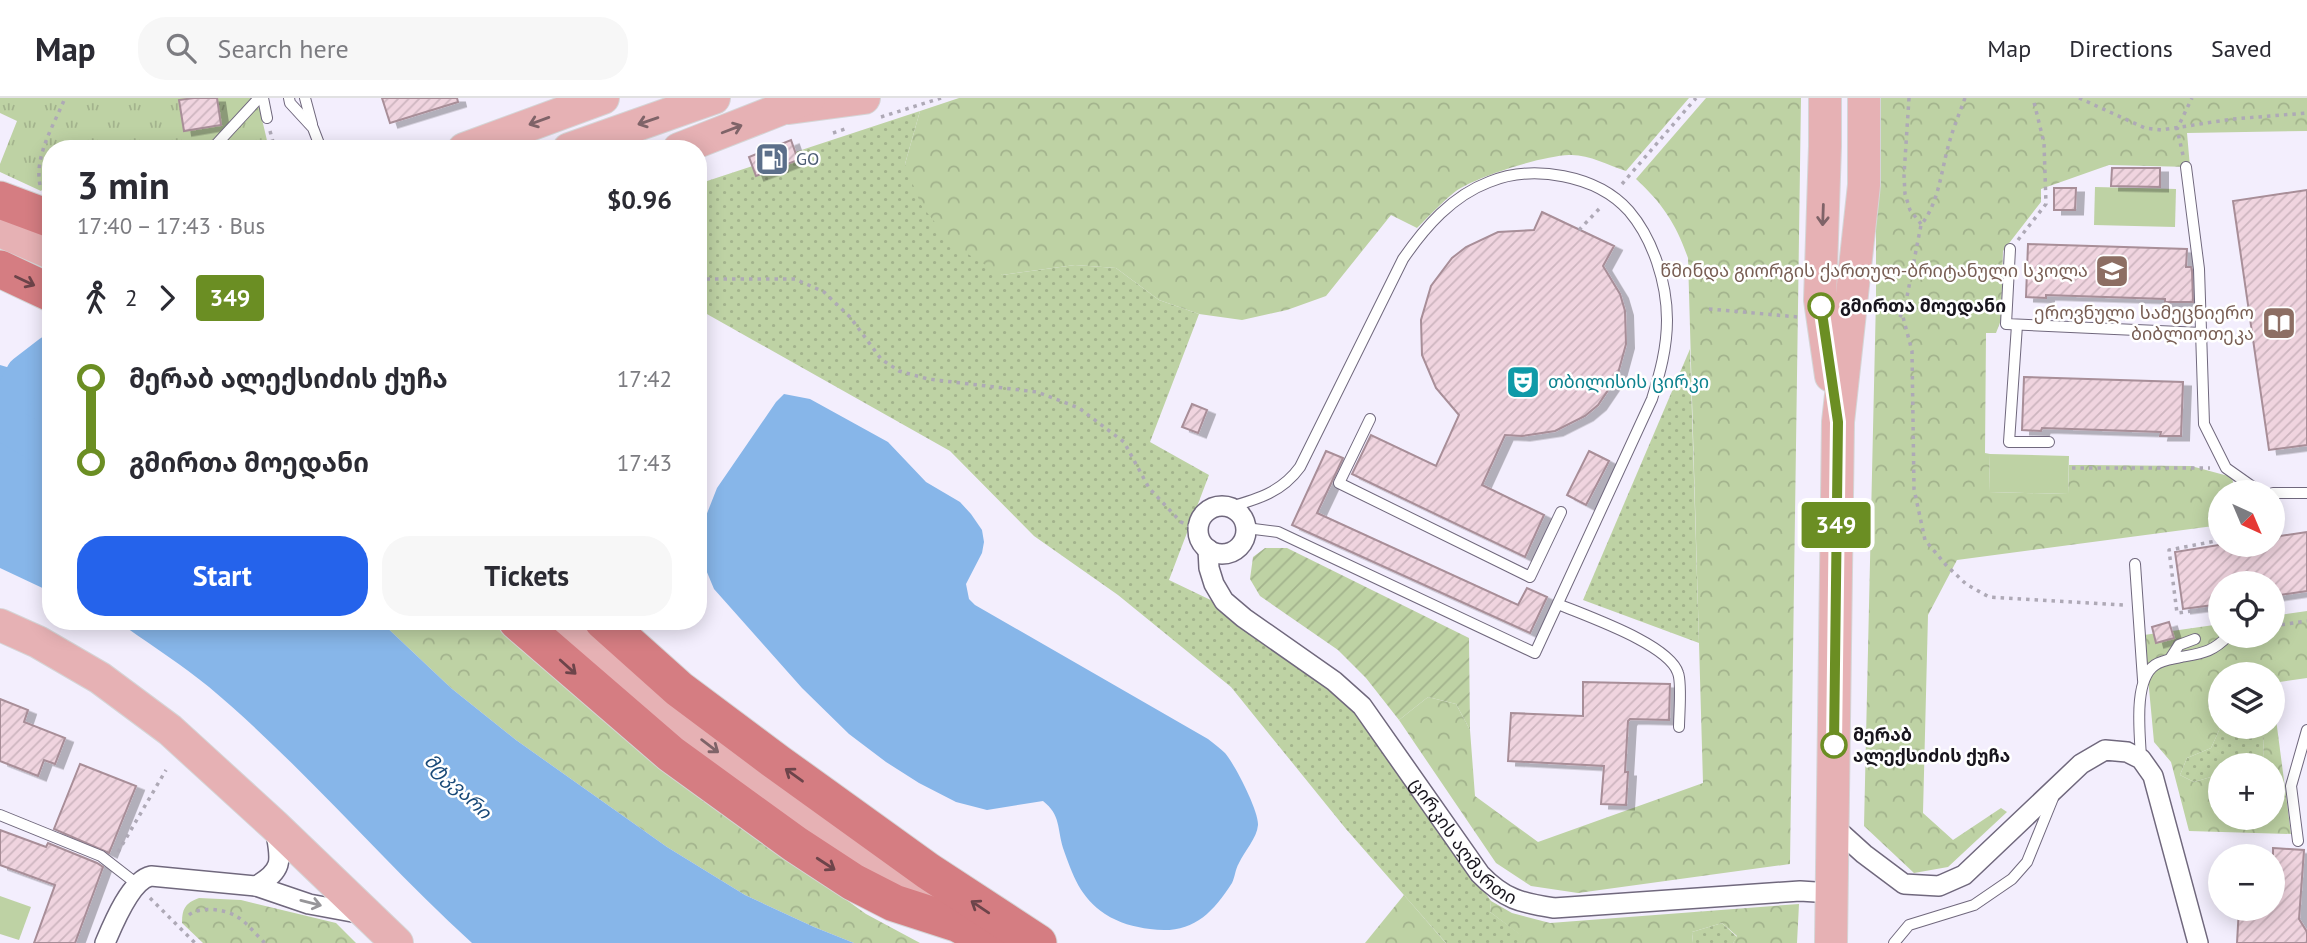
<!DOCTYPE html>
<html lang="en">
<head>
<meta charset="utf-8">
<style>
	body { margin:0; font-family:"PT Sans","Noto Sans Georgian",sans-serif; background:#f7f7f7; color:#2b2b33; height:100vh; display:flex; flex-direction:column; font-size:26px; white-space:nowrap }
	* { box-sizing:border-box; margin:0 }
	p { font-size:23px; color:#7c7c81 }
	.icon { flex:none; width:38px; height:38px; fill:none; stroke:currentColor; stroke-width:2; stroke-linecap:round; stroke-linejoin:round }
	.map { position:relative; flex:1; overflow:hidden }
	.side { position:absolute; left:42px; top:42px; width:665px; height:490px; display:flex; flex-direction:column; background:#fff; border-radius:28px; box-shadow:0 4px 18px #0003 }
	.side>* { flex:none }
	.badge { padding:0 14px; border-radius:5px; font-size:24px; line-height:46px }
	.needle { width:46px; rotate:136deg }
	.buttons { position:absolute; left:2208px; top:382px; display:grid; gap:14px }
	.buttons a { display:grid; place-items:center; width:77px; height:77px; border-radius:50%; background:#fff; box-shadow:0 4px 18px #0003; font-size:35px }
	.map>.badge { position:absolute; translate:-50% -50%; box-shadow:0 0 0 4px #fff }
	.legs { display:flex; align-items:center; gap:10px; height:77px; padding:0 35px; font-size:23px }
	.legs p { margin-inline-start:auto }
	.head { display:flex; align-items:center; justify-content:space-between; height:119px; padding:0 35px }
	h1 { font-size:38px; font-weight:700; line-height:52px }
	.action { display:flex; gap:14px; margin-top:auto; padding:14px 35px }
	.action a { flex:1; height:80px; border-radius:28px; background:#2563eb; color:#fff; font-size:28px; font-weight:700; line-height:80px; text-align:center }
	.action a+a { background:#f7f7f7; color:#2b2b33 }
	ul { padding:0 35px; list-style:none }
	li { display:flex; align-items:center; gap:24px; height:84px; font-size:26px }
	li i { display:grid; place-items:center; width:10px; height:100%; margin:0 9px; background:currentColor }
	li i::after { content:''; width:18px; height:18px; margin:-9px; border:5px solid; border-radius:50%; background:#fff }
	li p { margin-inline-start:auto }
	li:first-child i { background:linear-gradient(#0000 50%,currentColor 0) }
	li:last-child i { background:linear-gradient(currentColor 50%,#0000 0) }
	header { display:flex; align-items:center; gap:42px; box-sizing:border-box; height:98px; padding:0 35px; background:#fff; border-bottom:2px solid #e1e1e2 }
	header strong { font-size:33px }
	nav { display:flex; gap:38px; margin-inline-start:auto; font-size:24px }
	.search { width:490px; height:63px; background:#f7f7f7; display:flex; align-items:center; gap:18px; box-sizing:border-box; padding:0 24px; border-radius:28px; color:#7c7c81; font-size:26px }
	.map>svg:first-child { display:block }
	.grass { fill:url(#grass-dots) }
	.forest { fill:url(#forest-crowns) }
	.park { fill:url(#park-tufts) }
	.garden { fill:url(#garden-furrows) }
	.pitch { fill:#bed2a4 }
	.water { fill:#87b6e9 }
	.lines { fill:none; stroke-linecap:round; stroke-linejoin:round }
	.river { stroke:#87b6e9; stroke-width:38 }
	.building { fill:url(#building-hatch); stroke:#a88e98; stroke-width:2; filter:url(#shadow) }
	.lane-casing { stroke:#70687d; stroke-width:12 }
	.street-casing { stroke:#70687d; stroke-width:22 }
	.primary-casing { stroke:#d5d5d6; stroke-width:34 }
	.highway-casing { stroke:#d5d5d6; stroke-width:39 }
	.path { stroke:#aea9b6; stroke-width:3.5; stroke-dasharray:3.5 5; stroke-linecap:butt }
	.lane { stroke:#fff; stroke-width:10 }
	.street { stroke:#fff; stroke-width:19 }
	.primary { stroke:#e6b1b4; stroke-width:32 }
	.highway { stroke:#d57d82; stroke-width:37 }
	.oneway { stroke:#7f6368 }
	.oneway2 { stroke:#6d444a }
	.oneway3 { stroke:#979699 }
	.line-1-casing { stroke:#fff; stroke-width:16 }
	.line-1 { stroke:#6b8e23; stroke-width:10 }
	.stop-1-dot { fill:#fff; stroke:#6b8e23; stroke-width:3.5 }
	.labels { text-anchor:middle; stroke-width:5; stroke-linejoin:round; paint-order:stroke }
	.service-label { font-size:18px; fill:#4e5e75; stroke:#fff; text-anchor:start }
	.education-label { font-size:18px; fill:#785e54; stroke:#fff; text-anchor:end }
	.stop-label { font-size:18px; font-weight:bold; fill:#18151d; stroke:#fff; text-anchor:start }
	.culture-label { font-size:18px; fill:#0d838f; stroke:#fff; text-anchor:start }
	.street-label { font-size:18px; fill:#18151d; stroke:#fff }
	.water-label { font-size:19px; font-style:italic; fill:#184978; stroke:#fff }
</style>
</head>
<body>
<header>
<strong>Map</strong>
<div class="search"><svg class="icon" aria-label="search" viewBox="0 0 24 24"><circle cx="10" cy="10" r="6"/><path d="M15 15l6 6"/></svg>Search here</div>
<nav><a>Map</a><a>Directions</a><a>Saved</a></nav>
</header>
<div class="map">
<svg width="2307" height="845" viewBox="0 0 2307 845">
	<defs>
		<pattern id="grass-dots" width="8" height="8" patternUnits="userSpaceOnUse" patternTransform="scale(1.75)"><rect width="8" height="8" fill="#bed2a4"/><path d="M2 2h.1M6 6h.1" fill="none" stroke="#a3b38d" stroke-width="1.8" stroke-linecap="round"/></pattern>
		<pattern id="forest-crowns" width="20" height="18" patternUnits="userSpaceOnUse" patternTransform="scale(1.75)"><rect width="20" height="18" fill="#bed2a4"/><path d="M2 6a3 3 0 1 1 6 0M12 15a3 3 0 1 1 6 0" fill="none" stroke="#a3b38d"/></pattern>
		<pattern id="park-tufts" width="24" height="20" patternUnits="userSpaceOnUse" patternTransform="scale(1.75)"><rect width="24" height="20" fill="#bed2a4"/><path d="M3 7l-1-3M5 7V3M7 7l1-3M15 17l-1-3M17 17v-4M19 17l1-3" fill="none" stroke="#a3b38d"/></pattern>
		<pattern id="garden-furrows" width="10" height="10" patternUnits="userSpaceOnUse" patternTransform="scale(1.75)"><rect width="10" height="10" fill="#bed2a4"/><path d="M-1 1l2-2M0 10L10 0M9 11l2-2" fill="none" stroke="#a3b38d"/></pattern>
		<pattern id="building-hatch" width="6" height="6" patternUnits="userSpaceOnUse" patternTransform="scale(1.75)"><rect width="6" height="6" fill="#f0d4df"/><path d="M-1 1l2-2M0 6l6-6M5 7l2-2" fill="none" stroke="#cdb5bf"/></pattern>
		<filter id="shadow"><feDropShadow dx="8" dy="4.5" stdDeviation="0" flood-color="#0004"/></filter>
	</defs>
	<rect width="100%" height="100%" fill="#f3eefd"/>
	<g class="grass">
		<polygon points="920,13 905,66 1002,177 1075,167 1116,170 1159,202 1199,216 1150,344 1209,377 1169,482 1271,531 1355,611 1491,803 1490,814 1524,839 1525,845 1446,845 1346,731 1231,589 1118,497 1034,438 950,353 698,211 698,86"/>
		<polygon points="1690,251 1699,545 1583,502"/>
		<polygon points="2221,628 2257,628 2264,636 2263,664 2260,667 2221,667 2221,676 2194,684 2180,677 2187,660 2211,650"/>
		<polygon points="1722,825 1737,839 1733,845 1693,845 1692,834"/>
	</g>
	<g class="forest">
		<path d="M959 0H1689L1626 73C1608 67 1588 56 1569 57 1542 58 1478 78 1456 93 1442 104 1429 118 1417 130L1391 117 1326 198 1287 212 1242 222 1199 216 1159 202 1116 170 1075 167 1002 177 953 147 921 107 905 66 920 13Z"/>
		<path d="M1706 0H1801L1790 766 1578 795 1531 788 1496 765 1399 622 1428 599 1456 606 1470 632 1475 698 1538 744 1703 685 1688 160C1676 126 1663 106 1636 81Z"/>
		<polygon points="1876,0 2307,0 2307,33 2187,35 2190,69 2109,67 2041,91 2041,104 2003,153 2001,222 1996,235 1986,235 1985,355 1990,356 1989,394 2068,396 2069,367 2085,367 2191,368 2232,379 2235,394 2221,394 2221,427 1957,462 1928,517 1923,715 1953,742 2001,710 2007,714 1948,769 1914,775 1864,728 1876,200"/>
		<polygon points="2307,513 2307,580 2273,585 2273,576 2221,576 2221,597 2218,601 2221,628 2211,650 2187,660 2180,677 2194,684 2221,676 2221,719 2273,719 2273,667 2260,667 2263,664 2264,636 2257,628 2273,628 2273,598 2291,736 2189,733 2171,664 2154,644 2144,537 2221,526 2221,537 2273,537 2273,518"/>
		<polygon points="380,523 490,523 691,690 866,816 920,845 854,845 814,829 745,797 667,749 516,642 451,590"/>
		<polygon points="1404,797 1444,843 1446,845 1365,845"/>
		<path d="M199 800 241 802 336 825 356 845H203L182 825C182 811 185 805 199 800Z"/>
		<polygon points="1491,803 1512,815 1550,825 1799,806 1797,845 1733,845 1737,838 1722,825 1692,834 1693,845 1525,845 1523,839 1490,814"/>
	</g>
	<polygon class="park" points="0,0 257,0 269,51 51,51 51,81 41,93 0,74 0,66 17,23 0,15"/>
	<polygon class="garden" points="1265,450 1287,450 1469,540 1470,632 1456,606 1428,599 1399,622 1366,580 1338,552 1260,498 1250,481 1253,459"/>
	<g class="pitch">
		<polygon points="2095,89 2176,91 2175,129 2094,127"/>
		<polygon points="1990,356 2069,358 2068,396 1989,394"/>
		<polygon points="0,798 31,809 19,842 0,836"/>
	</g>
	<g class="water">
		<polygon points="0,267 51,282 51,494 0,470"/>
		<path d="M784 296 810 301 888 344 926 384 960 404 971 416 982 432 984 444 982 455 966 486 969 501 975 507 1208 641C1214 646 1220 650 1225 655 1234 665 1259 713 1258 727 1257 740 1244 754 1239 765 1235 772 1235 779 1232 785 1211 818 1190 837 1150 831 1134 829 1119 825 1105 816 1080 799 1073 778 1063 750 1057 731 1061 717 1043 703L987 712 956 704 919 685 886 664 849 636 802 590 714 491 699 455 702 428 717 390 776 304Z"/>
		<path d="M114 523H380L451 590 516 642 667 749 745 797 814 829 854 845H472C382 763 303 668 209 589 183 568 154 549 127 530Z"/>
	</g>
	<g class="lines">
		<polyline class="river" points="51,256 25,276 0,323 51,352"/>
	</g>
	<g class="building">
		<polygon points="194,0 217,0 221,27 184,33 179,2"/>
		<polygon points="382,0 457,0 458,4 390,25"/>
		<polygon points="791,42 798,62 756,78 749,59"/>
		<polygon points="2112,70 2160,70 2160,89 2111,88"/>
		<polygon points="2054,90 2076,90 2075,112 2054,112"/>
		<polygon points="2307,92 2307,347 2269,352 2233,103"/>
		<polygon points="1542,114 1614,148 1603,168 1620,196 1625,213 1626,246 1617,279 1598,307 1585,318 1555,333 1522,338 1505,337 1482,387 1544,417 1525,459 1352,376 1371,337 1436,368 1459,317 1436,290 1422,257 1421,222 1431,188 1452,160 1466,149 1498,134 1534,132"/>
		<polygon points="2028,146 2187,151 2186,169 2191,169 2192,172 2193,204 2165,204 2165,201 2046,197 2046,200 2026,199"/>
		<polygon points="2024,279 2183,284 2181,338 2160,338 2161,334 2042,330 2041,333 2022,332"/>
		<polygon points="1192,306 1207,312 1198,335 1182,329"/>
		<polygon points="1326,353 1343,360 1317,415 1518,507 1527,490 1547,499 1530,535 1292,427"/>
		<polygon points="1589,353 1609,363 1586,407 1567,397"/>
		<polygon points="2307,434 2307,493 2273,498 2273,485 2221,485 2221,506 2183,511 2175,454 2225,446 2273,446 2273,439"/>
		<polygon points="2169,524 2174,540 2156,545 2152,529"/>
		<polygon points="1583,584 1670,586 1669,622 1630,621 1628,623 1625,674 1628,674 1626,707 1601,706 1604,668 1508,663 1511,615 1583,618"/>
		<polygon points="0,601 28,612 24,624 65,640 55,666 44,662 38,678 0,663"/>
		<polygon points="80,666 136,688 109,755 54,731"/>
		<polygon points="0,732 46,749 48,745 97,765 103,769 75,845 34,845 55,787 0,767"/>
		<polygon points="2273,750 2304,752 2299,821 2307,834 2307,845 2237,845 2239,810 2273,810"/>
	</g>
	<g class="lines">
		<g class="lane-casing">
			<g id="lane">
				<polyline points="263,0 267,20"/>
				<polyline points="289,0 290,5 313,30 321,51"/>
				<polyline points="305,0 312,26"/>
				<polyline points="212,51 259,0"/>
				<polyline points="2186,69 2199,171 2204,326 2226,370 2260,394"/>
				<polyline points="2010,151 2006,226 2202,235"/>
				<polyline points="2017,227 2009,344 2049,344"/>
				<polyline points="1370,321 1339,385 1530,479 1561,414"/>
				<polyline points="2273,395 2307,395"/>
				<path d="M1230 409C1258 401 1282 394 1300 369L1403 161C1425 129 1452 98 1489 84 1533 66 1597 77 1629 113 1653 141 1667 185 1667 222 1667 250 1660 275 1652 301L1535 555 1278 434 1246 430"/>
				<polyline points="2135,466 2143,582"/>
				<path d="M1558 506C1586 518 1669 546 1678 575 1682 585 1679 617 1679 629"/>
				<polyline points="2170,561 2179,547 2195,541"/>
				<path d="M2141 660C2140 636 2133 582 2155 567 2162 562 2173 561 2181 559 2203 555 2213 554 2229 537"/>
				<polyline points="0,717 101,758 137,786"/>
				<polyline points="2298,743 2291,688 2307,632"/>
				<polyline points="1894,845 1909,827 1974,807 2012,781 2027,764 2053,700"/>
			</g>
		</g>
		<g class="street-casing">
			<g id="street">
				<circle cx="1222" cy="432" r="24"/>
				<path id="s1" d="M1208 451 1209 470 1214 486 1224 503 1244 520 1334 583 1362 608 1480 776C1504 801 1521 805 1554 810L1800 793 1832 795"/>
				<polyline points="1833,728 1864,756 1904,786 1939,788 1964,777 2081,666 2105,652 2127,654 2141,661 2153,678 2198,845"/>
				<path d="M256 788C286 771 280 760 275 730"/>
				<path d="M105 845C113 826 131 782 151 778L256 788 309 806 363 816"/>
			</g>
		</g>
		<g class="primary-casing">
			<g id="primary">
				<polyline points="1825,0 1825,48 1820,202 1831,278"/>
				<polyline points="789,10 864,0"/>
				<polyline points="464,51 603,0"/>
				<polyline points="569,51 714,0"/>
				<polyline points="679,51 809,0"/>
				<polyline points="0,133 51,155"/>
				<path d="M556 523C676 630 808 722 940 813"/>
				<polyline points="0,527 38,544 100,580 170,632 274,727 397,845"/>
				<polyline points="1831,845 1838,324 1864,87 1864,0"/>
			</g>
		</g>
		<g class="highway-casing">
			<g id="highway">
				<polyline points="0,102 51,121"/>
				<polyline points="0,171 51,195"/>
				<polyline points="517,523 671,656 795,746 853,784 894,805 959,826 991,845"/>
				<polyline points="603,523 679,591 778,665 928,773 1038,845"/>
			</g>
		</g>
		<g class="path">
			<polyline points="1909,0 1904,77 1905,96 1910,112 1921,126"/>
			<path d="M1965 0C1960 14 1954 28 1950 42 1941 71 1940 103 1921 127L1903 219 1912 253 1914 391 1925 442 1946 467 1966 486 1989 499 2124 507"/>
			<polyline points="2079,0 2145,30 2161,32 2233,21 2307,15"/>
			<polyline points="881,19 941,0"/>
			<polyline points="270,33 275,51"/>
			<polyline points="833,35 848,30"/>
			<polyline points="2183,57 2177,31 2192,0"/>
			<polyline points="1622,86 1696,0"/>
			<path d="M40 87C34 58 54 27 65 0"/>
			<polyline points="1579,132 1600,110"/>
			<polyline points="2018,142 2046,106 2044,45 2033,0"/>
			<polyline points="698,181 795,181 824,194 850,219 881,261 899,273 928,281 1037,294 1079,310 1124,344 1149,390 1181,424 1198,432"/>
			<polyline points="1877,204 1903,219"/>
			<polyline points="1709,211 1798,219"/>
			<polyline points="2072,370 2210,370"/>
			<polyline points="2221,442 2169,452 2177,515 2221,509"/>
			<polyline points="2273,528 2307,523"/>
			<polyline points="118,754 166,672"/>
			<polyline points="150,800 195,845"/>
			<path d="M189 817C200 808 224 811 236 818 247 824 256 837 265 845"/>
		</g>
		<use href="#lane" class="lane"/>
		<use href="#street" class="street"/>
		<use href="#primary" class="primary"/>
		<use href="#highway" class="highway"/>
	</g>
	<defs><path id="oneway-shaft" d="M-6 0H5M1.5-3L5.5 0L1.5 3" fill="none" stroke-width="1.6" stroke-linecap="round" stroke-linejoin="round" transform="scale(1.75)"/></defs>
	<g class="oneway">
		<use href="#oneway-shaft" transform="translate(539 23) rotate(160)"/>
		<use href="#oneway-shaft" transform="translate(648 23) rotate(161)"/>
		<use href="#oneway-shaft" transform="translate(732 31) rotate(-21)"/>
		<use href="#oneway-shaft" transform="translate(1823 117) rotate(92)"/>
		<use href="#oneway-shaft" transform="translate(710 648) rotate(37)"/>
	</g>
	<g class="oneway2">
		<use href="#oneway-shaft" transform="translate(25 183) rotate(25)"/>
		<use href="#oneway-shaft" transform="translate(568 569) rotate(42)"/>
		<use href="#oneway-shaft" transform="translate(794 677) rotate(-144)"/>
		<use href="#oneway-shaft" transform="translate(826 766) rotate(33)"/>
		<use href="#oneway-shaft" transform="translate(980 809) rotate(-146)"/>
	</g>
	<use class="oneway3" href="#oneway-shaft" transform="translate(311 805) rotate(14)"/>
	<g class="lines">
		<g class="line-1-casing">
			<polyline id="line-1" points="1821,208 1838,324 1834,647"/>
		</g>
		<use href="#line-1" class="line-1"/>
	</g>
	<defs>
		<g id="fuel-square" transform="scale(1.75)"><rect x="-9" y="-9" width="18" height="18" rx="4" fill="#5c6f8a" stroke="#fff"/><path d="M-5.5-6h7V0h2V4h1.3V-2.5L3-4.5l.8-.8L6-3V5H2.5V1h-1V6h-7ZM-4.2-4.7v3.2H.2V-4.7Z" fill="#fff"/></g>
		<g id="school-square" transform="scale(1.75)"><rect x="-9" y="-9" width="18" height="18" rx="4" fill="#8d6e63" stroke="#fff"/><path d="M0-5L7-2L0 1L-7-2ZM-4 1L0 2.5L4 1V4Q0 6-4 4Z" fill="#fff"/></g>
		<g id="library-square" transform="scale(1.75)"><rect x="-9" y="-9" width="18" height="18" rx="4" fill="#8d6e63" stroke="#fff"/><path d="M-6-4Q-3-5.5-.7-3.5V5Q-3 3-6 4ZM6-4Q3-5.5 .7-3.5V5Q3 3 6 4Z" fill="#fff"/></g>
		<g id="theatre-square" transform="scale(1.75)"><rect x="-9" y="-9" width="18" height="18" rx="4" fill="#0f9aa8" stroke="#fff"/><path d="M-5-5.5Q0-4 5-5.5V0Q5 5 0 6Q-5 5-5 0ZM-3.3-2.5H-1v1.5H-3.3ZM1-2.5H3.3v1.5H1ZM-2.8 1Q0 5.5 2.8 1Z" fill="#fff"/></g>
	</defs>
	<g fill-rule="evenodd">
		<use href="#fuel-square" x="772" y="61"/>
		<use href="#school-square" x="2112" y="173"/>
		<use href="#library-square" x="2279" y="225"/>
		<use href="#theatre-square" x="1523" y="284"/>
	</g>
	<g class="stop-1-dot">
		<circle cx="1821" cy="208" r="12"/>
		<circle cx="1834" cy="647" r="12"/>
	</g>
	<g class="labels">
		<g class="service-label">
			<text x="796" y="67">GO</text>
		</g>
		<g class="education-label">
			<text x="2088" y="179">წმინდა გიორგის ქართულ-ბრიტანული სკოლა</text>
			<text x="2254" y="221">ეროვნული სამეცნიერო<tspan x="2254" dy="21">ბიბლიოთეკა</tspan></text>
		</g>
		<g class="stop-label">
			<text x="1840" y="214">გმირთა მოედანი</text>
			<text x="1853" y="643">მერაბ<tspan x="1853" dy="21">ალექსიძის ქუჩა</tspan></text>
		</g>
		<g class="culture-label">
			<text x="1548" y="290">თბილისის ცირკი</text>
		</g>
		<g class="street-label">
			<text dy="6" stroke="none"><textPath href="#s1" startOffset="399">ცირკის აღმართი</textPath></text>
		</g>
		<g class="water-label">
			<text transform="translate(458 688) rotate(44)" y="7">მტკვარი</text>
		</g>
	</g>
</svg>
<div class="buttons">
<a><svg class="needle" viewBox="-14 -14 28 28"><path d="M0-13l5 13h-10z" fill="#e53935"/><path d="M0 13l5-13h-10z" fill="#7c7c81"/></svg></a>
<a><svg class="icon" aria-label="locate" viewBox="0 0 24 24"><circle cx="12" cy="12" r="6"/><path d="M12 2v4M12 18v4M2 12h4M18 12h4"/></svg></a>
<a><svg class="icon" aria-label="layers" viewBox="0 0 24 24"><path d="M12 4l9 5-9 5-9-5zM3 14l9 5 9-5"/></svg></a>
<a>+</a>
<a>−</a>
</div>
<b class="badge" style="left:1836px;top:427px;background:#6b8e23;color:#fff">349</b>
<section class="side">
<div class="head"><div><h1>3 min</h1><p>17:40 – 17:43 · Bus</p></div><b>$0.96</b></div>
<div class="legs"><svg class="icon" aria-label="walk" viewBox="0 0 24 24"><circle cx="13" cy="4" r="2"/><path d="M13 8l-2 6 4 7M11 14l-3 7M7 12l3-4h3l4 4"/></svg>2<svg class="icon" aria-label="forward" viewBox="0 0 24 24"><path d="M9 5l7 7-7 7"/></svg><b class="badge" style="background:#6b8e23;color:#fff">349</b></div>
<ul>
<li><i style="color:#6b8e23"></i><b>მერაბ ალექსიძის ქუჩა</b><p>17:42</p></li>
<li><i style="color:#6b8e23"></i><b>გმირთა მოედანი</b><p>17:43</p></li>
</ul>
<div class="action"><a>Start</a><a>Tickets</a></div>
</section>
</div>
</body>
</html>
